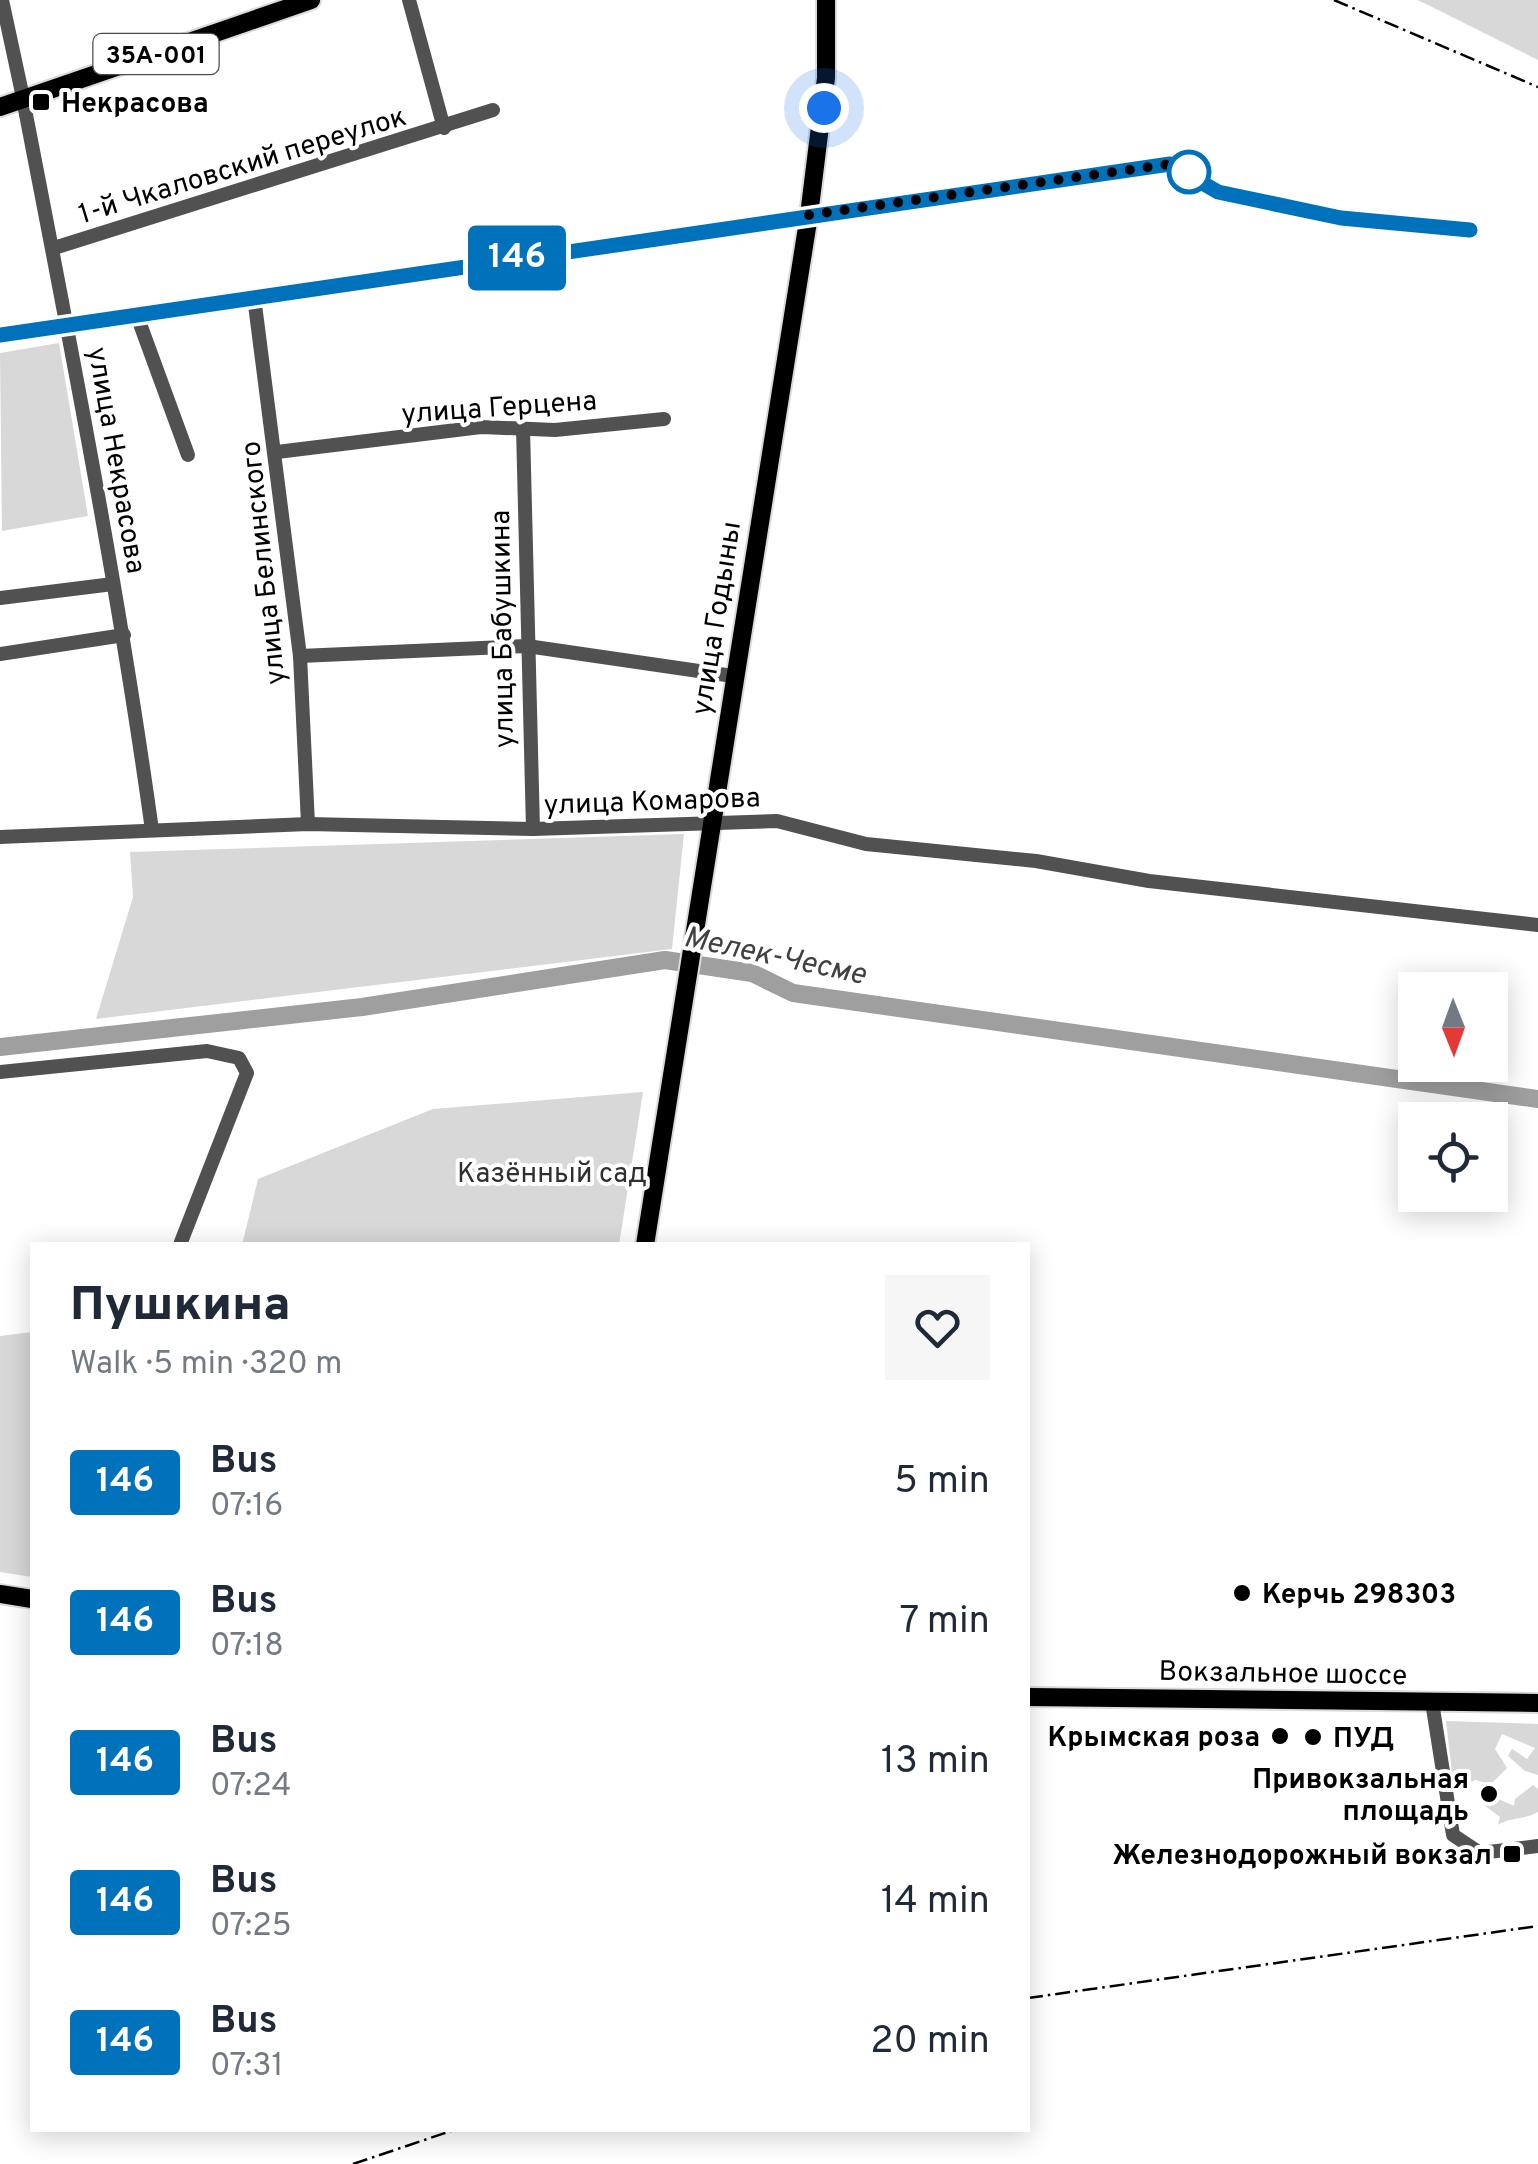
<!DOCTYPE html>
<html lang="en">
<head>
<meta charset="utf-8">
<style>
	body { margin:0; font-family:Overpass,sans-serif; background:#f6f6f7; color:#1f2937; height:100vh; display:flex; flex-direction:column; font-size:38px; white-space:nowrap }
	* { box-sizing:border-box; margin:0 }
	p { font-size:32px; color:#747a83 }
	.icon { flex:none; width:55px; height:55px; fill:none; stroke:currentColor; stroke-width:2; stroke-linecap:round; stroke-linejoin:round }
	.map { position:relative; flex:1; overflow:hidden }
	.drawer { position:absolute; left:30px; top:1242px; width:1000px; height:890px; display:flex; flex-direction:column; background:#fff; border-radius:0px; box-shadow:0 5px 25px #0003 }
	.drawer>* { flex:none }
	.badge { padding:0 20px; border-radius:8px; font-size:35px; line-height:65px }
	.needle { width:65px; rotate:179deg }
	.fabs { position:absolute; left:1398px; top:972px; display:grid; gap:20px }
	.fabs a { display:grid; place-items:center; width:110px; height:110px; border-radius:0px; background:#fff; box-shadow:0 5px 25px #0003; font-size:50px }
	.you { position:absolute; width:50px; height:50px; margin:-25px; border:8px solid #fff; border-radius:50%; background:#1a73e8; box-shadow:0 0 0 15px #1a73e833 }
	.map>.badge { position:absolute; translate:-50% -50%; box-shadow:0 0 0 5px #fff }
	.round { display:grid; place-items:center; flex:none; width:105px; height:105px; border-radius:0px; background:#f6f6f7 }
	.headline { display:flex; align-items:center; justify-content:space-between; height:170px; padding:0 40px }
	h1 { font-size:48px; font-weight:800; line-height:75px }
	ul { padding:0; list-style:none }
	li { display:flex; align-items:center; gap:30px; height:140px; padding:0 40px }
	li div { flex:1 }
	li b { display:block; font-size:38px }
	li em { font-style:normal }
	li .badge { min-width:110px; font-weight:700; text-align:center }
	.map>svg:first-child { display:block }
	.green { fill:#d8d8d8 }
	.lines { fill:none; stroke-linecap:round; stroke-linejoin:round }
	.river { stroke:#9f9f9f; stroke-width:18 }
	.major-casing { stroke:#dbdbdb; stroke-width:22 }
	.minor { stroke:#515151; stroke-width:14 }
	.major { stroke:#000; stroke-width:18 }
	.rail { stroke:#000; stroke-width:2.5; stroke-dasharray:15 5 2.5 5; stroke-linecap:butt }
	.line-casing { stroke:#fff; stroke-width:22 }
	.line { stroke:#0072bc; stroke-width:15 }
	.walk { stroke:#000; stroke-width:10; stroke-dasharray:0 18 }
	.poi-dot { fill:#000; stroke:#fff; stroke-width:4 }
	.stop-dot { fill:#fff; stroke:#0072bc; stroke-width:5 }
	.labels { text-anchor:middle; stroke-width:8; stroke-linejoin:round; paint-order:stroke }
	.shield { fill:#fff; stroke:#4c4c4c; stroke-width:2.5 }
	.shield-label { font-size:25px; font-weight:bold; fill:#000 }
	.poi-label { font-size:28px; font-weight:bold; fill:#000; stroke:#fff; text-anchor:start }
	.street-label { font-size:28px; fill:#000; stroke:#fff }
	.park-label { font-size:28px; fill:#2f2f2f; stroke:#fff }
	.water-label { font-size:30px; font-style:italic; fill:#404040; stroke:#fff }
</style>
</head>
<body>
<div class="map">
<svg width="1538" height="2164" viewBox="0 0 1538 2164">
	<rect width="100%" height="100%" fill="#fff"/>
	<g class="green">
		<polygon points="1417,0 1538,0 1538,60 1426,4"/>
		<polygon points="59,343 88,516 2,531 0,353"/>
		<polygon points="684,834 672,949 96,1019 133,897 130,852"/>
		<polygon points="643,1092 619,1245 242,1245 258,1179 433,1109"/>
		<polygon points="32,1332 32,1577 0,1572 0,1336"/>
		<polygon points="1446,1721 1538,1724 1538,1775 1525,1771 1508,1756 1512,1749 1527,1759 1535,1748 1502,1734 1495,1749 1507,1768 1491,1784 1475,1780 1454,1790"/>
		<path d="M1533 1785 1538 1789V1812C1525 1820 1509 1817 1498 1825L1500 1817 1480 1802 1483 1792 1514 1806 1515 1799Z"/>
	</g>
	<g class="lines">
		<polyline class="river" points="0,1047 362,1007 665,960 752,973 793,993 1538,1099"/>
		<g class="major-casing">
			<g id="major">
				<polyline points="0,107 311,0"/>
				<polyline points="645,1245 809,215 826,78 826,0"/>
				<polyline points="0,1594 32,1599"/>
				<polyline points="1028,1697 1538,1703"/>
			</g>
		</g>
		<g class="minor">
			<polyline points="2,0 22,93"/>
			<polyline points="409,0 444,128"/>
			<path d="M23 99C70 342 118 585 152 830"/>
			<polyline points="54,248 493,110"/>
			<polyline points="254,297 300,656 308,824"/>
			<polyline points="136,313 188,455"/>
			<polyline points="0,335 1170,163 1218,191 1341,218 1470,230"/>
			<polyline points="523,428 533,829"/>
			<polyline points="277,452 481,427 555,430 664,419"/>
			<polyline points="0,598 113,584"/>
			<polyline points="0,654 124,635"/>
			<polyline points="300,656 527,646 733,676"/>
			<polyline points="0,837 308,824 533,829 777,821 866,844 1036,861 1149,881 1538,925"/>
			<polyline points="0,1072 207,1051 239,1058 247,1073 181,1242"/>
			<polyline points="1432,1702 1453,1835 1480,1853 1538,1846"/>
		</g>
		<use href="#major" class="major"/>
		<g class="rail">
			<polyline points="1334,0 1538,87"/>
			<polyline points="1028,1998 1538,1926"/>
			<polyline points="353,2164 454,2130"/>
		</g>
	</g>
	<g class="lines">
		<g class="line-casing">
			<polyline id="line" points="0,335 1170,164 1218,192 1341,218 1470,230"/>
		</g>
		<use href="#line" class="line"/>
		<polyline class="walk" points="824,108 809,215 1170,164 1189,172"/>
	</g>
	<g class="poi-dot">
		<rect x="31" y="92" width="20" height="20" rx="5"/>
		<circle cx="1242" cy="1593" r="10"/>
		<circle cx="1280" cy="1736" r="10"/>
		<circle cx="1313" cy="1737" r="10"/>
		<circle cx="1489" cy="1794" r="10"/>
		<rect x="1502" y="1844" width="20" height="20" rx="5"/>
	</g>
	<circle class="stop-dot" cx="1189" cy="172" r="20"/>
	<g class="labels">
		<rect class="shield" x="93.5" y="34" width="125" height="40" rx="8"/>
		<g class="shield-label">
			<text x="156" y="63">35А-001</text>
		</g>
		<g class="poi-label">
			<text x="61" y="112">Некрасова</text>
			<text x="1262" y="1603">Керчь 298303</text>
			<text x="1260" y="1746" text-anchor="end">Крымская роза</text>
			<text x="1333" y="1747">ПУД</text>
			<text x="1469" y="1788" text-anchor="end">Привокзальная<tspan x="1469" dy="32">площадь</tspan></text>
			<text x="1492" y="1864" text-anchor="end">Железнодорожный вокзал</text>
		</g>
		<g class="street-label">
			<text transform="translate(242 164) rotate(-17)" y="10">1-й Чкаловский переулок</text>
			<text transform="translate(499 406) rotate(-4)" y="10">улица Герцена</text>
			<text transform="translate(118 460) rotate(80)" y="10">улица Некрасова</text>
			<text transform="translate(262 563) rotate(-96)" y="10">улица Белинского</text>
			<text transform="translate(715 618) rotate(-81)" y="10">улица Годыны</text>
			<text transform="translate(501 629) rotate(-91)" y="10">улица Бабушкина</text>
			<text transform="translate(652 800) rotate(-2)" y="10">улица Комарова</text>
			<text transform="translate(1283 1672) rotate(1)" y="10">Вокзальное шоссе</text>
		</g>
		<g class="park-label">
			<text x="552" y="1182">Казённый сад</text>
		</g>
		<g class="water-label">
			<text transform="translate(775 955) rotate(12)" y="10">Мелек-Чесме</text>
		</g>
	</g>
</svg>
<div class="fabs">
<a><svg class="needle" viewBox="-14 -14 28 28"><path d="M0-13l5 13h-10z" fill="#e53935"/><path d="M0 13l5-13h-10z" fill="#747a83"/></svg></a>
<a><svg class="icon" aria-label="locate" viewBox="0 0 24 24"><circle cx="12" cy="12" r="6"/><path d="M12 2v4M12 18v4M2 12h4M18 12h4"/></svg></a>
</div>
<div class="you" style="left:824px;top:108px"></div>
<b class="badge" style="left:517px;top:258px;background:#0072bc;color:#fff">146</b>
<section class="drawer">
<div class="headline"><div><h1>Пушкина</h1><p>Walk · 5 min · 320 m</p></div><a class="round"><svg class="icon" aria-label="heart" viewBox="0 0 24 24"><path d="M12 20l-8-8c-3-5 5-10 8-4 3-6 11-1 8 4z"/></svg></a></div>
<ul>
<li><span class="badge" style="background:#0072bc;color:#fff">146</span><div><b>Bus</b><p>07:16</p></div><em>5 min</em></li>
<li><span class="badge" style="background:#0072bc;color:#fff">146</span><div><b>Bus</b><p>07:18</p></div><em>7 min</em></li>
<li><span class="badge" style="background:#0072bc;color:#fff">146</span><div><b>Bus</b><p>07:24</p></div><em>13 min</em></li>
<li><span class="badge" style="background:#0072bc;color:#fff">146</span><div><b>Bus</b><p>07:25</p></div><em>14 min</em></li>
<li><span class="badge" style="background:#0072bc;color:#fff">146</span><div><b>Bus</b><p>07:31</p></div><em>20 min</em></li>
</ul>
</section>
</div>
</body>
</html>
